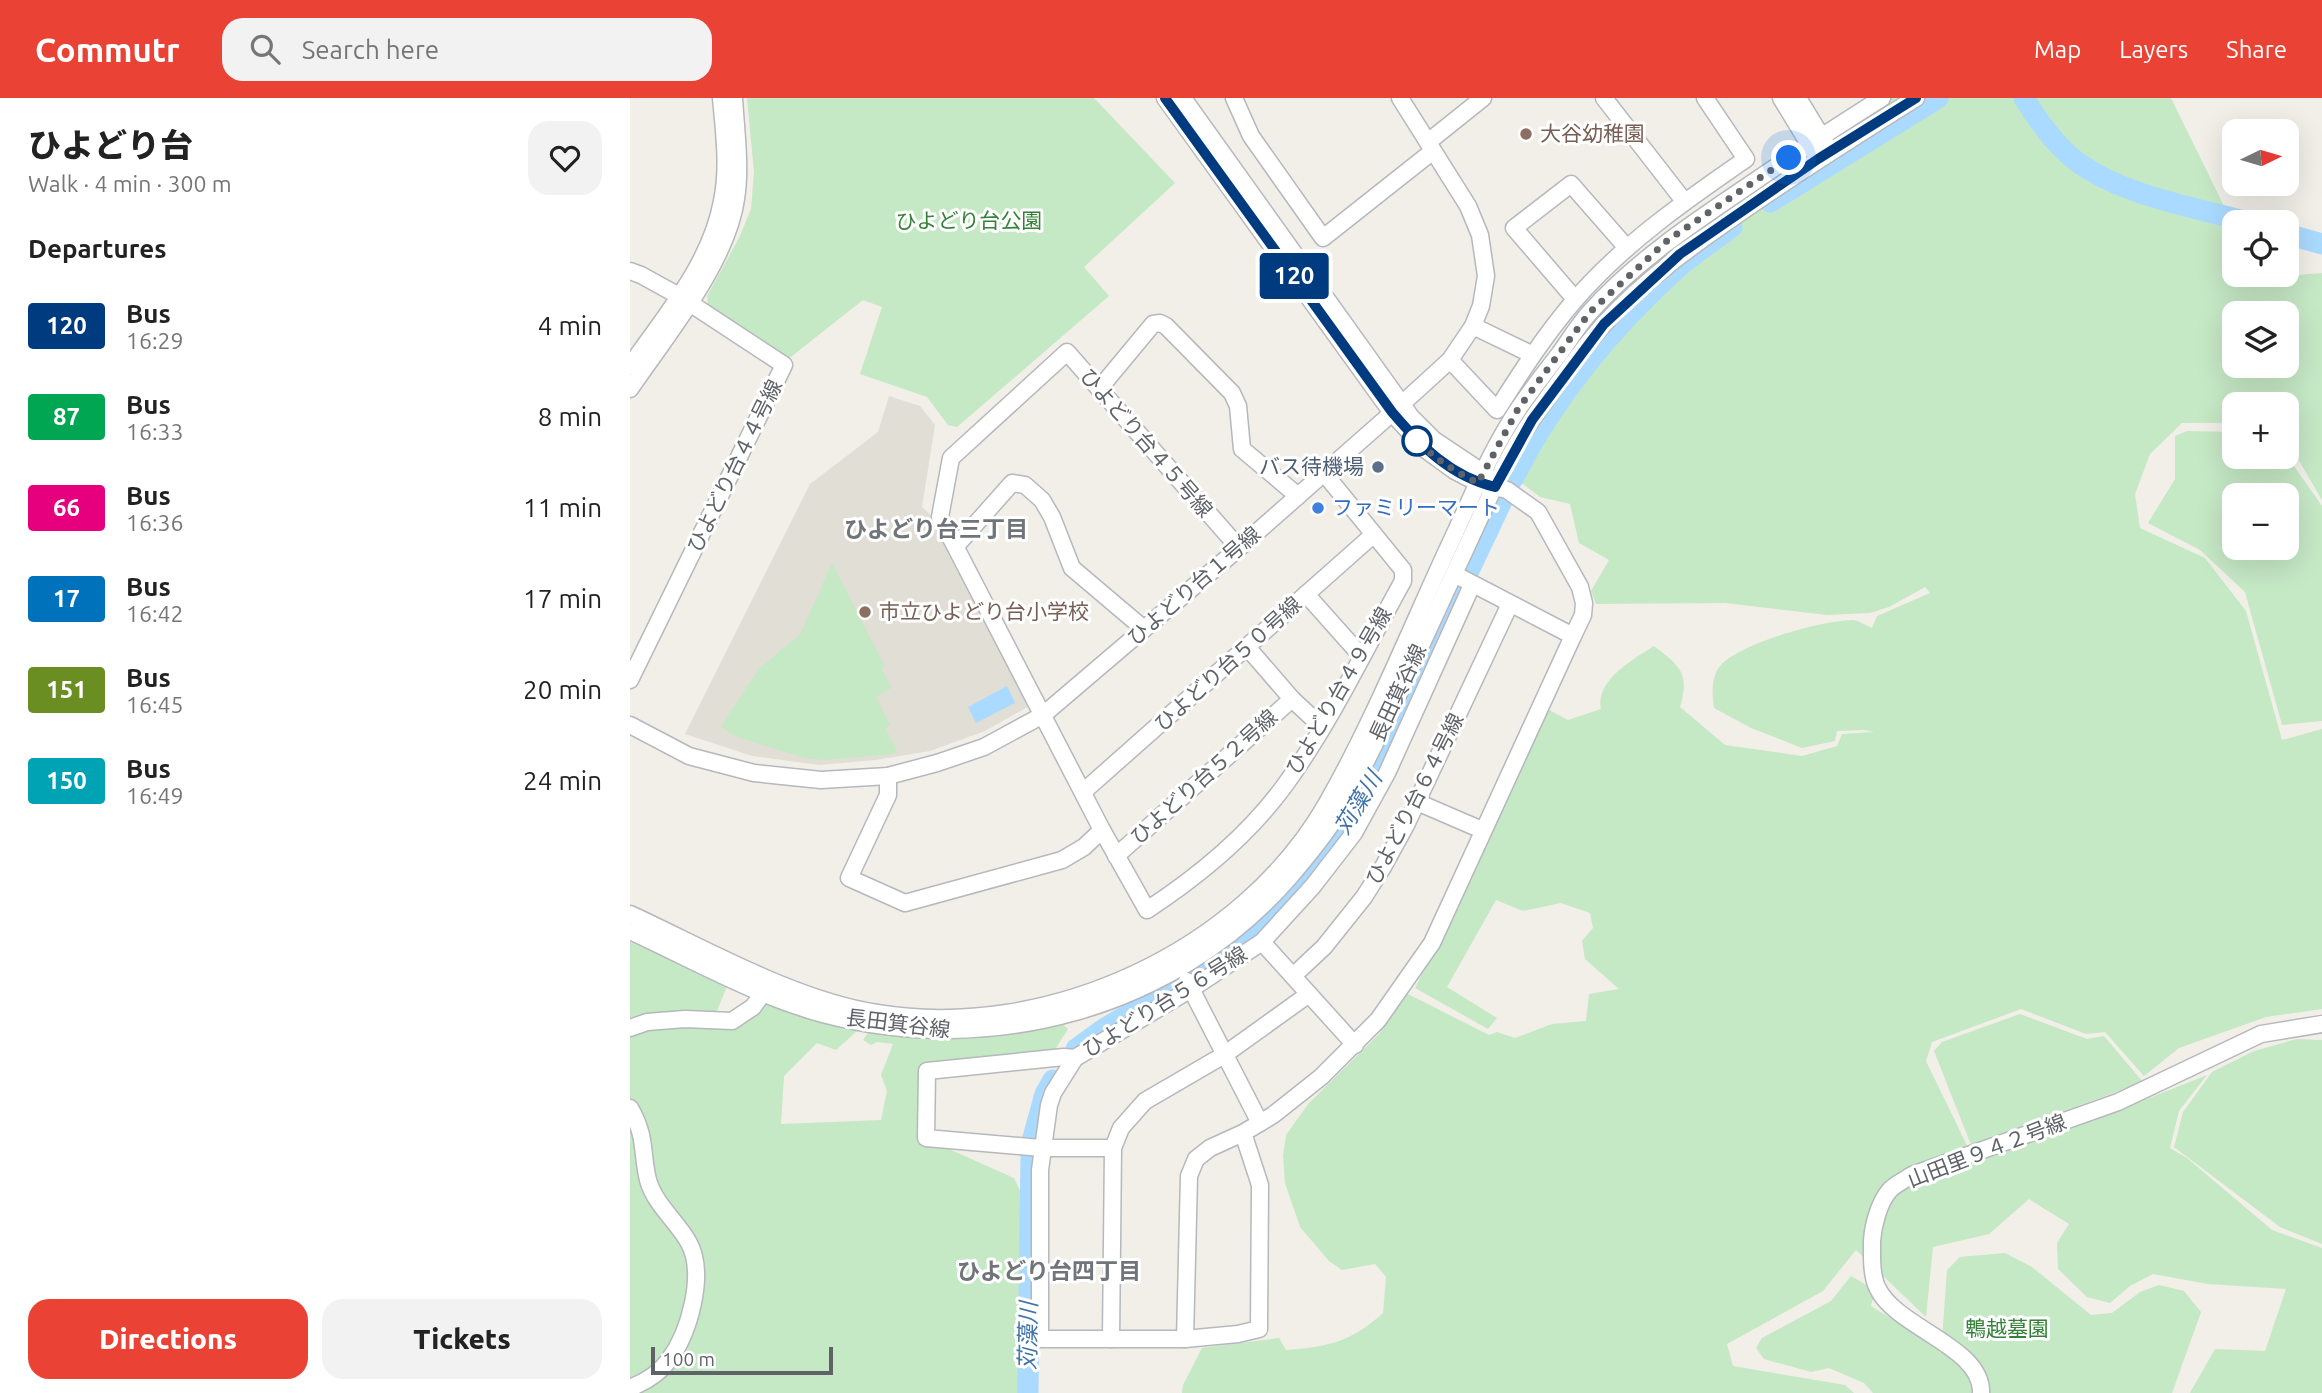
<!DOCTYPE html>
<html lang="en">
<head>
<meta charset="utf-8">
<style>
	body { margin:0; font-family:Ubuntu,"Noto Sans JP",sans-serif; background:#f2f2f2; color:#222; height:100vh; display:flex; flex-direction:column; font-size:26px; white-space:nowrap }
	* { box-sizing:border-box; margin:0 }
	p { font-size:23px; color:#767676 }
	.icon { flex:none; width:38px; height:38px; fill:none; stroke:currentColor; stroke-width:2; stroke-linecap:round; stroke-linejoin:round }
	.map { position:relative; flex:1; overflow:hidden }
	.drawer { display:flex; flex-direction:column; background:#fff; width:630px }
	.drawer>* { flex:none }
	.badge { padding:0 14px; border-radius:5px; font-size:24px; line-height:46px }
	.needle { width:46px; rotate:85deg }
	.controls { position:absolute; left:1592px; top:21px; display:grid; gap:14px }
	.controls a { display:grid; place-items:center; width:77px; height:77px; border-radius:14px; background:#fff; box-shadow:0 7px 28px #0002; font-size:35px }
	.scale { position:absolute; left:21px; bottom:18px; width:182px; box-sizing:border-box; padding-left:7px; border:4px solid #5f6368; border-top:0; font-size:19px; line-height:24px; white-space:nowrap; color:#5f6368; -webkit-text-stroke:5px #fff; paint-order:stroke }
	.you { position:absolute; width:35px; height:35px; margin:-18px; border:5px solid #fff; border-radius:50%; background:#1a73e8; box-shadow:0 0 0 10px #1a73e833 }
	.map>.badge { position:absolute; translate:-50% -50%; box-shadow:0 0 0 4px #fff }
	h2 { padding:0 28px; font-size:26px; line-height:63px }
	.round { display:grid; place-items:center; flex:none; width:74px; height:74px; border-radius:21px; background:#f2f2f2 }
	.headline { display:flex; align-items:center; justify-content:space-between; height:119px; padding:0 28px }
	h1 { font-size:33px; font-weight:800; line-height:52px }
	.action { display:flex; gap:14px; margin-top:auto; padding:14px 28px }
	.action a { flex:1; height:80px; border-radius:21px; background:#ea4335; color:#fff; font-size:28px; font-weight:800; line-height:80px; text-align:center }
	.action a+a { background:#f2f2f2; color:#222 }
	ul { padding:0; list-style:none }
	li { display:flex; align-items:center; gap:21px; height:91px; padding:0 28px }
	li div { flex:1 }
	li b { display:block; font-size:26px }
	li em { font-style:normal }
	li .badge { min-width:77px; font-weight:700; text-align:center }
	header { display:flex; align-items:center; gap:42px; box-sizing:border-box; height:98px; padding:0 35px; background:#ea4335; color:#fff }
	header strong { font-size:33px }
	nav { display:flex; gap:38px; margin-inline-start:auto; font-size:24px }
	.search { width:490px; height:63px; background:#f2f2f2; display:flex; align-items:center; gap:18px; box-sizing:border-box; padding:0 24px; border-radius:21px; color:#767676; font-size:26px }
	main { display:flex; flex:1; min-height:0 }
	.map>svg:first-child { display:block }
	.education { fill:#e1ded6 }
	.green { fill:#c5e8c5; fill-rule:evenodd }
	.water { fill:#aadaff }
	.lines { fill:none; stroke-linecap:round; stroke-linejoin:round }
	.river { stroke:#aadaff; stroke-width:21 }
	.minor-casing { stroke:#b5b8bc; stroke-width:19 }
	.minor { stroke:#fff; stroke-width:16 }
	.line-casing { stroke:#fff; stroke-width:16 }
	.line { stroke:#003b80; stroke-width:10 }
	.walk { stroke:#5f6368; stroke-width:7; stroke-dasharray:0 12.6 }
	.education-dot { fill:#8d6e63; stroke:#fff; stroke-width:2.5 }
	.stop-dot { fill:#fff; stroke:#003b80; stroke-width:3.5 }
	.service-dot { fill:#5c6f8a; stroke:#fff; stroke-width:2.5 }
	.shop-dot { fill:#3f7fe0; stroke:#fff; stroke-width:2.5 }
	.labels { text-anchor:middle; stroke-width:6; stroke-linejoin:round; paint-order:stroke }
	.education-label { font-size:21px; fill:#785e54; stroke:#fff; text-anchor:start }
	.park-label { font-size:21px; fill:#348238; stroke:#fff }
	.street-label { font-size:21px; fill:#5f6368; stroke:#fff }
	.service-label { font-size:21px; fill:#4e5e75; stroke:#fff; text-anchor:end }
	.shop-label { font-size:21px; fill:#366cbe; stroke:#fff; text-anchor:start }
	.neighbourhood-label { font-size:23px; font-weight:bold; fill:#70757a; stroke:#fff }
	.water-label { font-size:23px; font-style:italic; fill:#4174aa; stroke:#fff }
</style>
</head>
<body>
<header>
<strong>Commutr</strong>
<div class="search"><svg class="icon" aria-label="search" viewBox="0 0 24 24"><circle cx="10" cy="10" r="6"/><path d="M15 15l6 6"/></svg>Search here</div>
<nav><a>Map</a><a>Layers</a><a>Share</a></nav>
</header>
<main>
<section class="drawer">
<div class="headline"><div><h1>ひよどり台</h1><p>Walk · 4 min · 300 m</p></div><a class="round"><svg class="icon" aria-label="heart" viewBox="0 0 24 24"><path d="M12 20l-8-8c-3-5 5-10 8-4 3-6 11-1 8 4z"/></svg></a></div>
<h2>Departures</h2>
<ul>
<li><span class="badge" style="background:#003b80;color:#fff">120</span><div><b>Bus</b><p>16:29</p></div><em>4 min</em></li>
<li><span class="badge" style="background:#00a651;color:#fff">87</span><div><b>Bus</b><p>16:33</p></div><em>8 min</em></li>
<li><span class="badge" style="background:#e6007e;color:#fff">66</span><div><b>Bus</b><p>16:36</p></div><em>11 min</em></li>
<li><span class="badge" style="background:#0072bc;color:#fff">17</span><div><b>Bus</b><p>16:42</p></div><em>17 min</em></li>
<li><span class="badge" style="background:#6b8e23;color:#fff">151</span><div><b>Bus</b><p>16:45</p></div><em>20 min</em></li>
<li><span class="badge" style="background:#00a3b4;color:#fff">150</span><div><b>Bus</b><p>16:49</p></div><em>24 min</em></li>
</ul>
<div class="action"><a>Directions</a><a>Tickets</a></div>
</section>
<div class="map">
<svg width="1692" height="1295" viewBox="0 0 1692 1295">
	<rect width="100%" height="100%" fill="#f1efe8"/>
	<polygon class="education" points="259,298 290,308 305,327 292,409 305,421 401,607 355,633 300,653 246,662 189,667 122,658 55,636 180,386 248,334"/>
	<g class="green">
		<polygon points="117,0 464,0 545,85 454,169 479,198 327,329 318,327 297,299 230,276 252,209 233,202 157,262 78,209 77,198 109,140 121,111 124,74"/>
		<path d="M1250 0H1541L1597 114 1602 170 1605 171V177L1644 179 1692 175V402L1665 356 1657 351V306H1605V325H1552L1520 356 1505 396 1510 430 1575 460 1616 513 1652 642 1692 631V911L1636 919 1549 950 1514 978 1475 934 1456 936 1391 911 1302 944 1296 963 1345 1064 1474 1018 1577 977 1549 1013 1540 1050 1557 1060 1642 1132 1692 1150V1295H1560L1585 1251 1635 1253 1656 1191 1578 1186 1523 1176 1500 1188 1480 1205 1457 1199 1428 1171 1427 1145 1439 1126 1399 1101 1359 1136 1303 1149 1296 1219 1226 1152 1193 1193 1097 1246 1103 1268 1215 1287 1224 1295H552L553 1287 572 1250 649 1240 656 1252C698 1249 721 1244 753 1215L756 1179 745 1166 712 1172 699 1163 670 1129 655 1085 653 1058 656 1037 679 1005 749 936 774 894 859 937 867 934 885 940 922 926 956 923 959 896 989 891 955 861 952 843 963 830 960 815 931 805 893 813 866 802 817 889 867 920 858 931 785 890 835 789 877 686 919 612 938 622 971 611C965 583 1002 562 1024 548 1050 568 1060 575 1050 609L1095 647 1172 658 1207 648 1212 636 1244 634 1234 632 1207 633 1205 643 1172 650 1121 630 1084 610C1082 597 1081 579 1090 568 1111 545 1190 523 1222 522 1228 522 1235 527 1242 530L1247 518 1300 495 1295 489 1259 509 1240 515 1197 517 1095 505 966 506 961 493 979 462 949 445 940 406 910 399 888 382 912 324 1016 196 1165 61ZM1605 215H1657V268H1605Z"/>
		<path d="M1557 333 1605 334V359L1657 358 1692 408V623L1652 627 1615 494 1570 452 1518 425 1545 381V338ZM1657 397V450H1605V397Z"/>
		<polygon points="202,465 255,569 252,571 261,590 246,599 260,627 255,630 267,652 263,656 195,662 175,660 104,638 91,628 130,569 170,537"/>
		<polygon points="0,844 98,886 86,915 102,918 137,905 216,925 227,933 206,952 187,945 154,978 151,1026 251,1022 257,993 251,977 263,946 247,944 241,947 233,942 239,933 287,938 378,936 429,923 438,931 424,953 293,972 289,1040 310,1047 384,1080 391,1095 396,1128 403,1295 0,1295"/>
		<polygon points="1390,916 1457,941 1474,938 1513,984 1341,1047 1304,953 1312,944"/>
		<polygon points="1667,941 1692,942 1692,1146 1650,1129 1544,1049 1553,1014 1582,974 1624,953"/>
		<polygon points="1375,1155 1402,1169 1461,1217 1482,1215 1510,1194 1529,1187 1554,1193 1571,1214 1542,1295 1243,1295 1234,1285 1199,1270 1181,1274 1134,1261 1126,1250 1132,1240 1201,1203 1221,1178 1245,1192 1241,1208 1296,1242 1311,1255 1317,1172 1330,1159"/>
	</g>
	<polygon class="water" points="377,588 385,605 346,625 338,609"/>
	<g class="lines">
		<g class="river">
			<path d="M1394 0C1408 23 1427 50 1450 66 1496 98 1563 109 1618 124"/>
			<polyline points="1140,104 1308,0"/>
			<polyline points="1657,136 1692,146"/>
			<path d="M883 381C923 301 983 228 1050 168 1066 154 1085 142 1102 129"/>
			<polyline points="836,479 872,403"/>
			<polyline points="568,875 603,852 686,774 744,681 831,491"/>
			<polyline points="446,951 475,930 542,891"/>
			<polyline points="402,1043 415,996 423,982"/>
			<polyline points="398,1295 401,1055"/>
		</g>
		<g class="minor-casing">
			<g id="minor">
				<polyline points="535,0 762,315 796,352 825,373 848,385 877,392 908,414 950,489 954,505 953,517 943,538"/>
				<polyline points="553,0 781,319 804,342 852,374 858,380"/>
				<polyline points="604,0 621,38 693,140 803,53"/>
				<polyline points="974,0 1054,103"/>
				<polyline points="1151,0 1185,56"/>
				<polyline points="1168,0 1196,46"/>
				<polyline points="798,44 853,0"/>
				<polyline points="0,173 11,177 49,198 154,267 0,582"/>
				<polyline points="945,201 884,130 941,86 997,150"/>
				<polyline points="843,228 901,256"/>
				<path d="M820 262 867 312C891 274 915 237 944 203 993 146 1055 103 1116 61L1075 0"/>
				<path d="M0 268C35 218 81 165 92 103 99 70 94 33 91 0"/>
				<path d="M0 291C36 238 97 165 106 101 111 68 106 34 104 0"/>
				<polyline points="469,291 523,226 530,225 536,228 602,295 608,308 612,351 668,398"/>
				<polyline points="326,448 382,385 395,387 412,402 422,419 442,470 514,531"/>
				<path d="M609 450 437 254 321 360 310 419 472 732 517 812C569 778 618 738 655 687 701 624 735 551 773 483V472L694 375"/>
				<polyline points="824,476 943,538 802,845 748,922 691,979 643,1017 613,1035 580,1050 566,1061 559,1078 555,1241 410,1241 410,1072 419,1007 423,995 445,960 561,891 632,844 683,788 724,735 757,675 842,487"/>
				<polyline points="676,496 725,551 733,556"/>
				<polyline points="617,549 662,601 692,629"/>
				<polyline points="0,627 59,658 124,675 191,682 258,678 307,665 354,649 413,617 609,450 762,315 820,262 843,228 851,208 856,178 850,137 838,108 770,0"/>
				<polyline points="258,678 258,697 219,780 275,805 432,762 454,749 472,732"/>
				<polyline points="453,694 743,437"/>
				<polyline points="787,704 852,732"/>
				<polyline points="486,758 662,601"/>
				<path d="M0 816C76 851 164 902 247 915 416 943 612 854 697 705 746 619 784 522 826 433 845 391 863 349 889 310 902 291 916 273 930 255 940 241 949 226 961 213 1005 164 1060 127 1115 90 1160 59 1206 29 1252 0"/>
				<path d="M0 833C63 862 126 898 193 916 360 960 543 912 658 781 677 759 696 736 711 711 757 627 795 537 836 450 857 405 876 358 905 317 927 287 949 254 974 226 1015 181 1066 145 1117 110 1172 72 1229 36 1286 0"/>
				<polyline points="632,844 725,947"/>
				<polyline points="663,878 694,849 734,799 753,769 776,727 880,506"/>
				<polyline points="557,883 630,1025"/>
				<polyline points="0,930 17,924 55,921 102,923 123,909 133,895"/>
				<polyline points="445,960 434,959 297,973 296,1040 411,1050 483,1050"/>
				<path d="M0 1010C17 1040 11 1053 18 1082 25 1107 47 1123 59 1145 76 1177 59 1235 39 1262 29 1276 15 1284 0 1290"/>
				<polyline points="481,1241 483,1050 491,1030 515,1003 594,957 679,896"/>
				<polyline points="555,1241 608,1236 629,1231 630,1087 613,1035"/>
				<path d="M1351 1295C1353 1249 1267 1230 1248 1191 1241 1178 1242 1158 1242 1143 1243 1127 1249 1105 1259 1093 1265 1086 1275 1082 1282 1077L1488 1004 1631 936 1692 926"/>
			</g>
		</g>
		<use href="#minor" class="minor"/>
	</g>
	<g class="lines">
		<g class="line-casing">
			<path id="line" d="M535 0 762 314C791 348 820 378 865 389L902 322 974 226 1050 156 1188 61 1286 0"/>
		</g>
		<use href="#line" class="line"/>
		<path class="walk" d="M787 343 785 340C803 360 824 373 848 385L888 311 960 214 1038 142 1159 60"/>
	</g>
	<g class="education-dot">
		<circle cx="896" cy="36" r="7"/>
		<circle cx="235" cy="514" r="7"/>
	</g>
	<circle class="stop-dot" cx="787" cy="343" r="14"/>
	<circle class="service-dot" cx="748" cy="369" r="7"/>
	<circle class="shop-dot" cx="688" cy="410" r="7"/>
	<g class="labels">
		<g class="education-label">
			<text x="910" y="43">大谷幼稚園</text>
			<text x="249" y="521">市立ひよどり台小学校</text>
		</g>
		<g class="park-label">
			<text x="339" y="130">ひよどり台公園</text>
			<text x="1377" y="1238">鵯越墓園</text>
		</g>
		<g class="street-label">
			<text transform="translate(516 345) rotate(49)" y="7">ひよどり台４５号線</text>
			<text transform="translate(105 368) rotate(-64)" y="7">ひよどり台４４号線</text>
			<text transform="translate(564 488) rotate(-41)" y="7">ひよどり台１号線</text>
			<text transform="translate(598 566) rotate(-42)" y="7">ひよどり台５０号線</text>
			<text transform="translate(709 593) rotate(-60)" y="7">ひよどり台４９号線</text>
			<text transform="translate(768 595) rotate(-65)" y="7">長田箕谷線</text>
			<text transform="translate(574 679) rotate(-42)" y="7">ひよどり台５２号線</text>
			<text transform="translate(785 701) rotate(-63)" y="7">ひよどり台６４号線</text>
			<text transform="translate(535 904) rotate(-32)" y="7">ひよどり台５６号線</text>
			<text transform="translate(268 926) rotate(7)" y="7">長田箕谷線</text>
			<text transform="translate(1357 1053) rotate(-21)" y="7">山田里９４２号線</text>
		</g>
		<g class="service-label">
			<text x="734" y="376">バス待機場</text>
		</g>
		<g class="shop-label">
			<text x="702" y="417">ファミリーマート</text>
		</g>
		<g class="neighbourhood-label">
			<text x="306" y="439">ひよどり台三丁目</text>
			<text x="419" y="1181">ひよどり台四丁目</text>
		</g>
		<g class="water-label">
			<text transform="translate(728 705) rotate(-59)" y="8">苅藻川</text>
			<text transform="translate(398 1238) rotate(-89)" y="8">苅藻川</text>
		</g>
	</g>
</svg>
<div class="controls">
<a><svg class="needle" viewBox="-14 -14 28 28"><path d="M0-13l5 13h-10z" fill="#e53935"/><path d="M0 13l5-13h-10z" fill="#767676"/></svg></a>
<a><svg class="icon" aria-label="locate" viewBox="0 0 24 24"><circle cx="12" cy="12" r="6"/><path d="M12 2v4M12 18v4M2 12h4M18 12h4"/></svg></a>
<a><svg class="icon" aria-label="layers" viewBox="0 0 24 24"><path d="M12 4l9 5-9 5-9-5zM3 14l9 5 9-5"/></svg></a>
<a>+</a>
<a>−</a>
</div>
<div class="scale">100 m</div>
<div class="you" style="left:1159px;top:60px"></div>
<b class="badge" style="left:664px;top:178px;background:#003b80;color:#fff">120</b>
</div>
</main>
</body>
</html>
